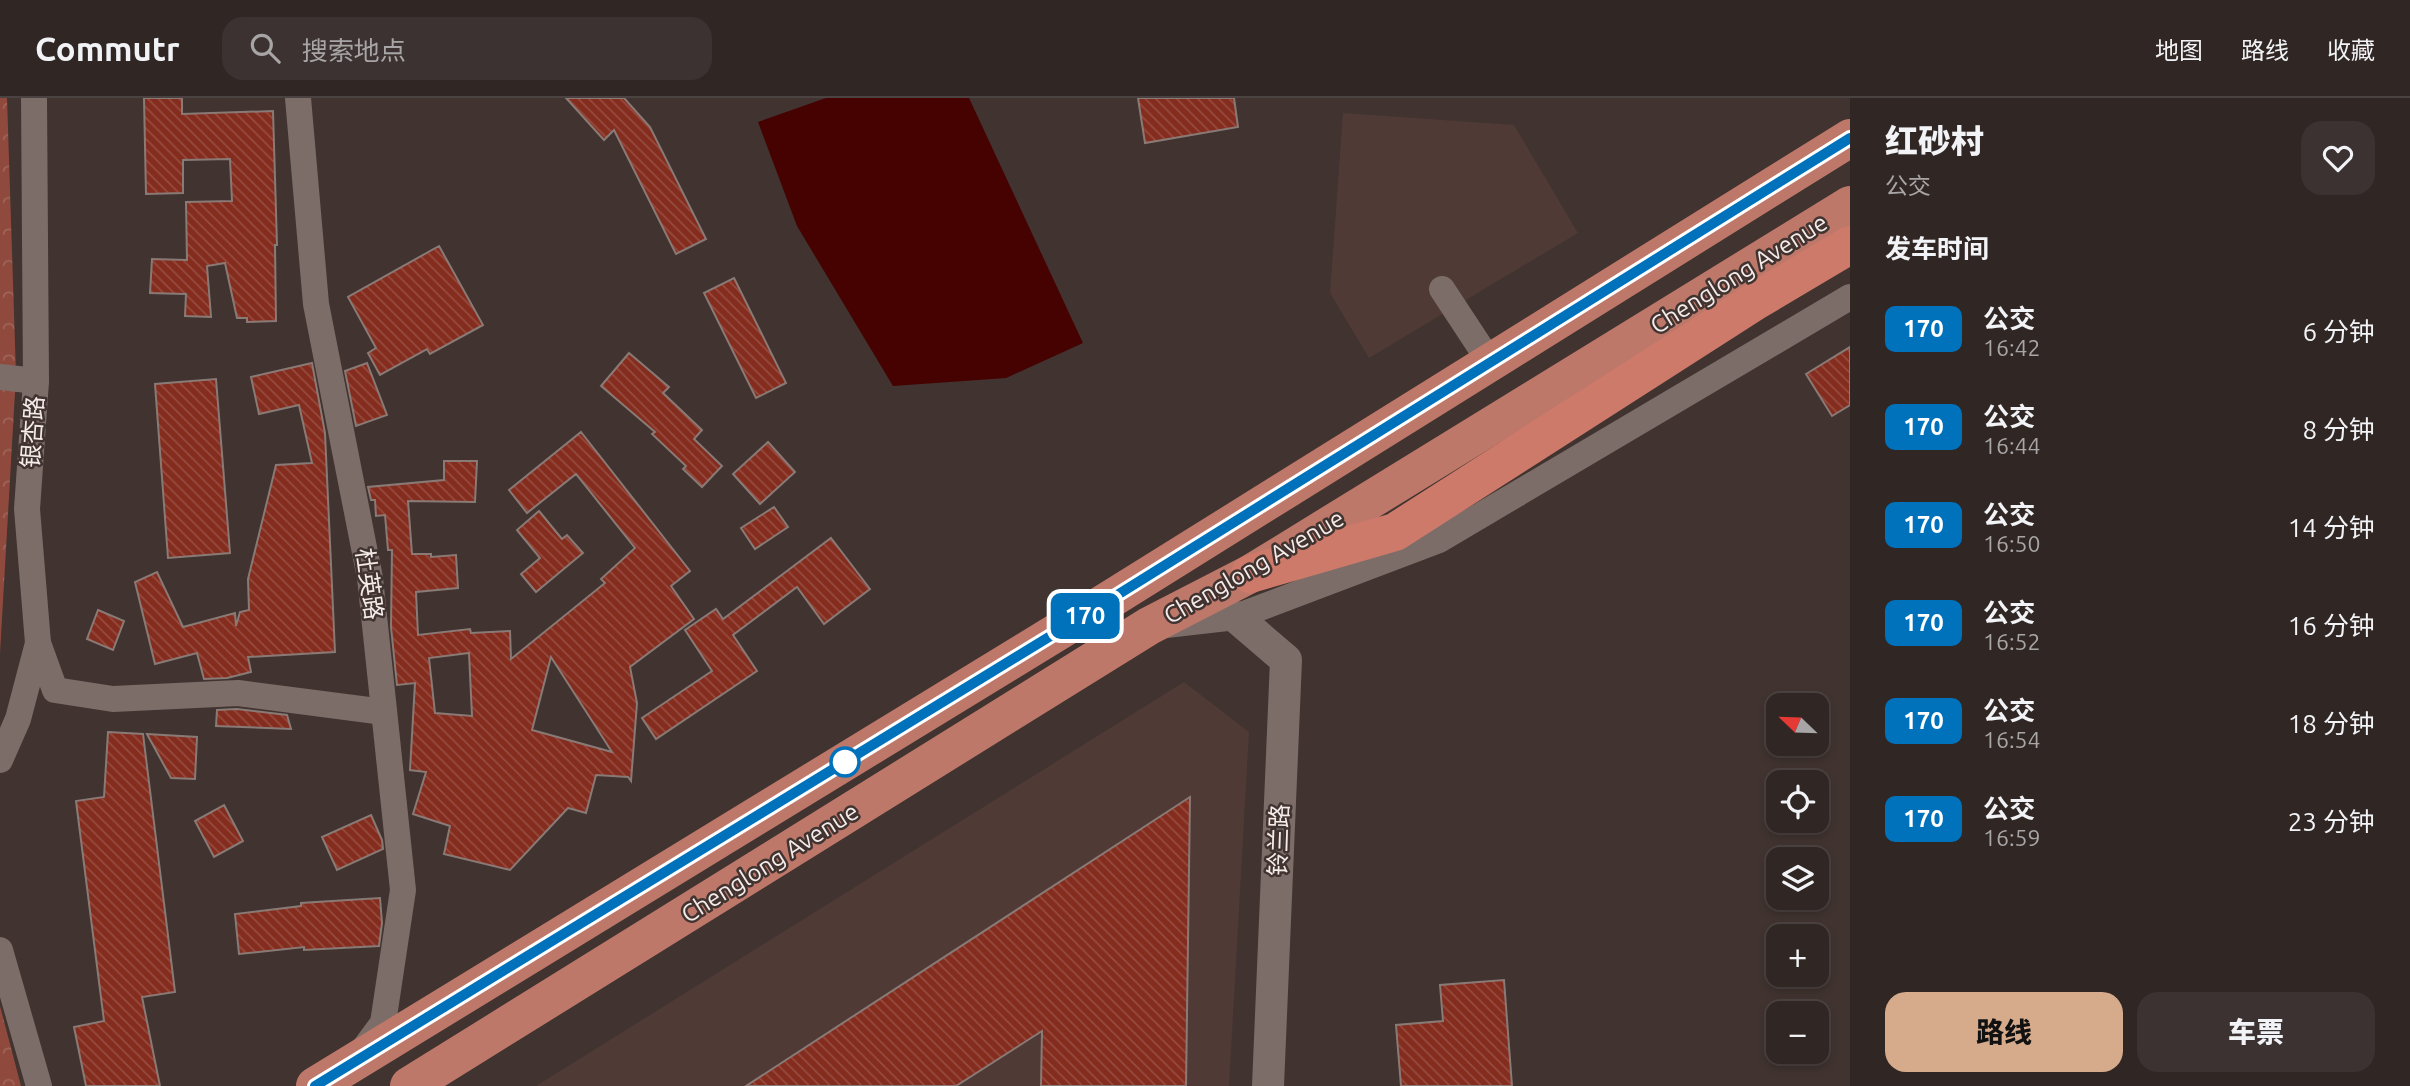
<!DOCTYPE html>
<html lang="zh">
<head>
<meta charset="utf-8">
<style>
	body { margin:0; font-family:Ubuntu,"Noto Sans SC",sans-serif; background:#3c3231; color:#f1f3f6; height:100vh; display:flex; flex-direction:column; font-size:26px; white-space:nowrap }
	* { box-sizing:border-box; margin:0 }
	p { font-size:23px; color:#a8a5a6 }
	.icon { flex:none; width:38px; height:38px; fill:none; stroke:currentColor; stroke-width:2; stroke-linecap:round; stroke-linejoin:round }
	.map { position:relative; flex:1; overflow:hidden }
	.details { display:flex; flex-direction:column; background:#302624; width:560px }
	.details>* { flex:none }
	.badge { padding:0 14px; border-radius:10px; font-size:24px; line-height:46px }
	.needle { width:46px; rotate:293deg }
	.controls { position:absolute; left:1766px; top:595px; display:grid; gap:14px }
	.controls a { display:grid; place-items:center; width:63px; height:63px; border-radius:14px; background:#302624; box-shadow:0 4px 10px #0003,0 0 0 2px #4b4341; font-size:35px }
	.map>.badge { position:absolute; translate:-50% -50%; box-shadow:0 0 0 4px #fff }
	h2 { padding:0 35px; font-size:26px; line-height:63px }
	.round { display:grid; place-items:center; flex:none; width:74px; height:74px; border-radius:21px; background:#3c3231 }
	.overview { display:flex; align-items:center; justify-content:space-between; height:119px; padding:0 35px }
	h1 { font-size:33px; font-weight:800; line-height:52px }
	.primary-button { display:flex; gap:14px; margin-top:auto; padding:14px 35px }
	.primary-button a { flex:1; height:80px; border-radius:21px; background:#d6ab8b; color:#111; font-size:28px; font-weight:800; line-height:80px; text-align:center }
	.primary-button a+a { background:#3c3231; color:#f1f3f6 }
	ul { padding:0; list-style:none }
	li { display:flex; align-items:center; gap:21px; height:98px; padding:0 35px }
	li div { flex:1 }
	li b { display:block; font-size:26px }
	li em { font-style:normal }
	li .badge { min-width:77px; font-weight:700; text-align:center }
	header { display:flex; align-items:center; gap:42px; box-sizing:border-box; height:98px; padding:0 35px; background:#302624; border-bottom:2px solid #4b4341 }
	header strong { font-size:33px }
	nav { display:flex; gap:38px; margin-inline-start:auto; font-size:24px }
	.search { width:490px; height:63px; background:#3c3231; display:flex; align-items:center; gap:18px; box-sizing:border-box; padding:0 24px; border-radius:21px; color:#a8a5a6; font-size:26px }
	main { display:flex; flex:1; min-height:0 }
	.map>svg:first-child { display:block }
	.built { fill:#4f3a36 }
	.forest { fill:url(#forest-crowns) }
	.water { fill:#460200 }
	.building { fill:url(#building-back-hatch); stroke:#8a7a76; stroke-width:2; fill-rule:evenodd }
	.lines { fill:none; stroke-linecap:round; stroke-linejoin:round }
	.minor { stroke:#7c6d69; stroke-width:26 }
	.tertiary { stroke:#7c6d69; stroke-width:32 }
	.trunk { stroke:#be786a; stroke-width:38 }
	.motorway { stroke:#ce7a6a; stroke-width:38 }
	.line-casing { stroke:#fff; stroke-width:16 }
	.line { stroke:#0072bc; stroke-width:10 }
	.stop-dot { fill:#fff; stroke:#0072bc; stroke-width:3.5 }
	.labels { text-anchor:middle; stroke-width:5; stroke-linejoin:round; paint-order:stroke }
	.street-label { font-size:24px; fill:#f5ecea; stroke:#403330 }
</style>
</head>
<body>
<header>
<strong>Commutr</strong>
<div class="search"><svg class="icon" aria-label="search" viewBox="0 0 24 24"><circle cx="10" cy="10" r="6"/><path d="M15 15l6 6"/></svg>搜索地点</div>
<nav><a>地图</a><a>路线</a><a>收藏</a></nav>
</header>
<main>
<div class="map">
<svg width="1850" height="988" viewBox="0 0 1850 988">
	<defs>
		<pattern id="forest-crowns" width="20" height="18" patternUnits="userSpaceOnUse" patternTransform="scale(1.75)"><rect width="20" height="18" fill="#8f4a3d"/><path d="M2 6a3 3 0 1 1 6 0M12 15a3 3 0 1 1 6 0" fill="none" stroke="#9f6459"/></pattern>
		<pattern id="building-back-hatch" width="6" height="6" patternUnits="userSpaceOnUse" patternTransform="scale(1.75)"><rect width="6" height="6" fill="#842c1e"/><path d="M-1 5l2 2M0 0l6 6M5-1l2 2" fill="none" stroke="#964b3f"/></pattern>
	</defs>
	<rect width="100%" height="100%" fill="#403330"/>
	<g class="built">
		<polygon points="1343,15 1514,27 1578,135 1369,260 1330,195"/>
		<polygon points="1184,584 1249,634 1229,988 536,988"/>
	</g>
	<g class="forest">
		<polygon points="0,0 7,0 16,277 0,555"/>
		<polygon points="0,908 21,988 0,988"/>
	</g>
	<polygon class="water" points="826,0 969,0 1083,245 1006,280 893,288 797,128 758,24"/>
	<g class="building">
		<polygon points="144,0 182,0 182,16 273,13 277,147 275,147 276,223 247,224 247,220 237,220 225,165 207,168 211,219 185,218 186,196 150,195 152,161 187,162 186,104 232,103 230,61 183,62 183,95 146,96"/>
		<polygon points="566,0 624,0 650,29 706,141 676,156 614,32 604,42"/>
		<polygon points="1138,0 1234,0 1238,29 1145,45"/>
		<polygon points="439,148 483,227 430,256 427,251 380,277 368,255 376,250 348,199"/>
		<polygon points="734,180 786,285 756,300 704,195"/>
		<polygon points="1850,249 1850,307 1832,318 1806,276"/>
		<polygon points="629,255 669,289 663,295 702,332 694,341 722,368 702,389 683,371 686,368 652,336 655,334 601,288"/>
		<polygon points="312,265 325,335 335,554 248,559 251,574 227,580 204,581 197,555 155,566 135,484 157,474 183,529 235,515 236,528 240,514 249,512 248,481 276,367 312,365 299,307 259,316 251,279"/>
		<polygon points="367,265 387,317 356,328 345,273"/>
		<polygon points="216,281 230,455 168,460 155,286"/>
		<path d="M581 334 690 473 671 488 694 521 630 569 637 605 631 683 628 679 596 677 586 715 568 710 510 772 444 756 450 728 413 716 426 674 410 672 415 585 397 587 391 529 392 452H388L385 417 376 418 375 402H371L368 389 444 382V363H477L475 404 408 403 412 456H431V459L456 457 458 490 416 494 418 537 470 531 471 535 510 533 511 561 605 485 601 481 635 450 576 376 527 415 509 392ZM469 555 472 618 435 615 429 560ZM551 559 612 654 532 632Z"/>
		<polygon points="768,344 795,374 760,406 733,376"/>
		<polygon points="774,409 788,429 755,451 741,430"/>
		<polygon points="539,413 562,441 567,437 583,455 536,494 521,476 540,460 517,432"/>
		<polygon points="831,440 870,491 824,526 797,489 733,537 757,573 656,641 642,620 712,573 685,532 716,511 723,521"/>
		<polygon points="98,512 124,523 113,552 87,541"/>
		<polygon points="237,611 287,617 291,631 216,628 217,612"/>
		<polygon points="108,634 143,636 175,894 142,899 160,988 86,988 74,929 104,923 76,703 104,699"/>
		<polygon points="147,636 197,639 195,681 171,680"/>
		<polygon points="1190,699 1186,988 1041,988 1042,933 956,988 746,988"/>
		<polygon points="224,707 243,743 214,759 195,723"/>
		<polygon points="371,717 382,742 383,751 337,772 322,739"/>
		<polygon points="380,800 382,825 379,848 304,852 304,849 239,856 235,816 301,808 301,805"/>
		<polygon points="1504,882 1512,988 1401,988 1396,927 1443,923 1440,887"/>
	</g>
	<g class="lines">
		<g class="minor">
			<polyline points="298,0 316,206 370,480 403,792 383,925 363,952"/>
			<polyline points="1442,191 1490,264"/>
			<polyline points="0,279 36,283"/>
			<polyline points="1166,527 1236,519 1439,442 1850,199"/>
			<polyline points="38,545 55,592 113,601 238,595 384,614"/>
			<polyline points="0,662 18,621 38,545 27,411 36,283 34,0"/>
			<polyline points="0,852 39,988"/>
		</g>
		<polyline class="tertiary" points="1236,519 1286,562 1268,988"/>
		<g class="trunk">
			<polyline points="315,988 1098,509 1850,40"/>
			<polyline points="409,988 1149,528 1250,476 1850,107"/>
		</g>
		<polyline class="motorway" points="1250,476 1395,434 1754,204 1850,147"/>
	</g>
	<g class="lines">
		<g class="line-casing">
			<polyline id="line" points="315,988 1098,509 1850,40"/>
		</g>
		<use href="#line" class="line"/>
	</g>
	<circle class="stop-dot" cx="845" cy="664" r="14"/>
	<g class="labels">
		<g class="street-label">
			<text transform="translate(1739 176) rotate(-32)" y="8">Chenglong Avenue</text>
			<text transform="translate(33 334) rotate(-86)" y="8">银杏路</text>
			<text transform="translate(1254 469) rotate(-30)" y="8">Chenglong Avenue</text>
			<text transform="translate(369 486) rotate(82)" y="8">杜英路</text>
			<text transform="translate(1279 742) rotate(-88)" y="8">铃兰路</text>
			<text transform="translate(770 765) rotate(-32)" y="8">Chenglong Avenue</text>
		</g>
	</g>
</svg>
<div class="controls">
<a><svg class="needle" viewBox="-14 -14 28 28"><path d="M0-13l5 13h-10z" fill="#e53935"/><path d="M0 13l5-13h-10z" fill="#a8a5a6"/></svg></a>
<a><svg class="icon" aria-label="locate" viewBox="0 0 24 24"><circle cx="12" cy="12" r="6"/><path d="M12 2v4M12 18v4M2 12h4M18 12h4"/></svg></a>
<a><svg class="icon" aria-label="layers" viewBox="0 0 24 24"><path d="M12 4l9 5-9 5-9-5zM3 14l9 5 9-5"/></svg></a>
<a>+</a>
<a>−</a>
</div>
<b class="badge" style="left:1085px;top:518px;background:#0072bc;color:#fff">170</b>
</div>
<section class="details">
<div class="overview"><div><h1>红砂村</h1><p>公交</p></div><a class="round"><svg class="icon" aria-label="heart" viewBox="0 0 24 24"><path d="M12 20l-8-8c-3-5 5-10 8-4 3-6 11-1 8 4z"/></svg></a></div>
<h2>发车时间</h2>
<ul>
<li><span class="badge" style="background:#0072bc;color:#fff">170</span><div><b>公交</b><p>16:42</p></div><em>6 分钟</em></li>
<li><span class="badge" style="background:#0072bc;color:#fff">170</span><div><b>公交</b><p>16:44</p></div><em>8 分钟</em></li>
<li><span class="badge" style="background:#0072bc;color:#fff">170</span><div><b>公交</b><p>16:50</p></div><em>14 分钟</em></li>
<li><span class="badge" style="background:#0072bc;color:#fff">170</span><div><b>公交</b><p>16:52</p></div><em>16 分钟</em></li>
<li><span class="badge" style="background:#0072bc;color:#fff">170</span><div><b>公交</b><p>16:54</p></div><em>18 分钟</em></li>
<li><span class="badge" style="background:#0072bc;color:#fff">170</span><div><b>公交</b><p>16:59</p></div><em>23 分钟</em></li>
</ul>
<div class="primary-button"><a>路线</a><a>车票</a></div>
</section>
</main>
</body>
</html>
